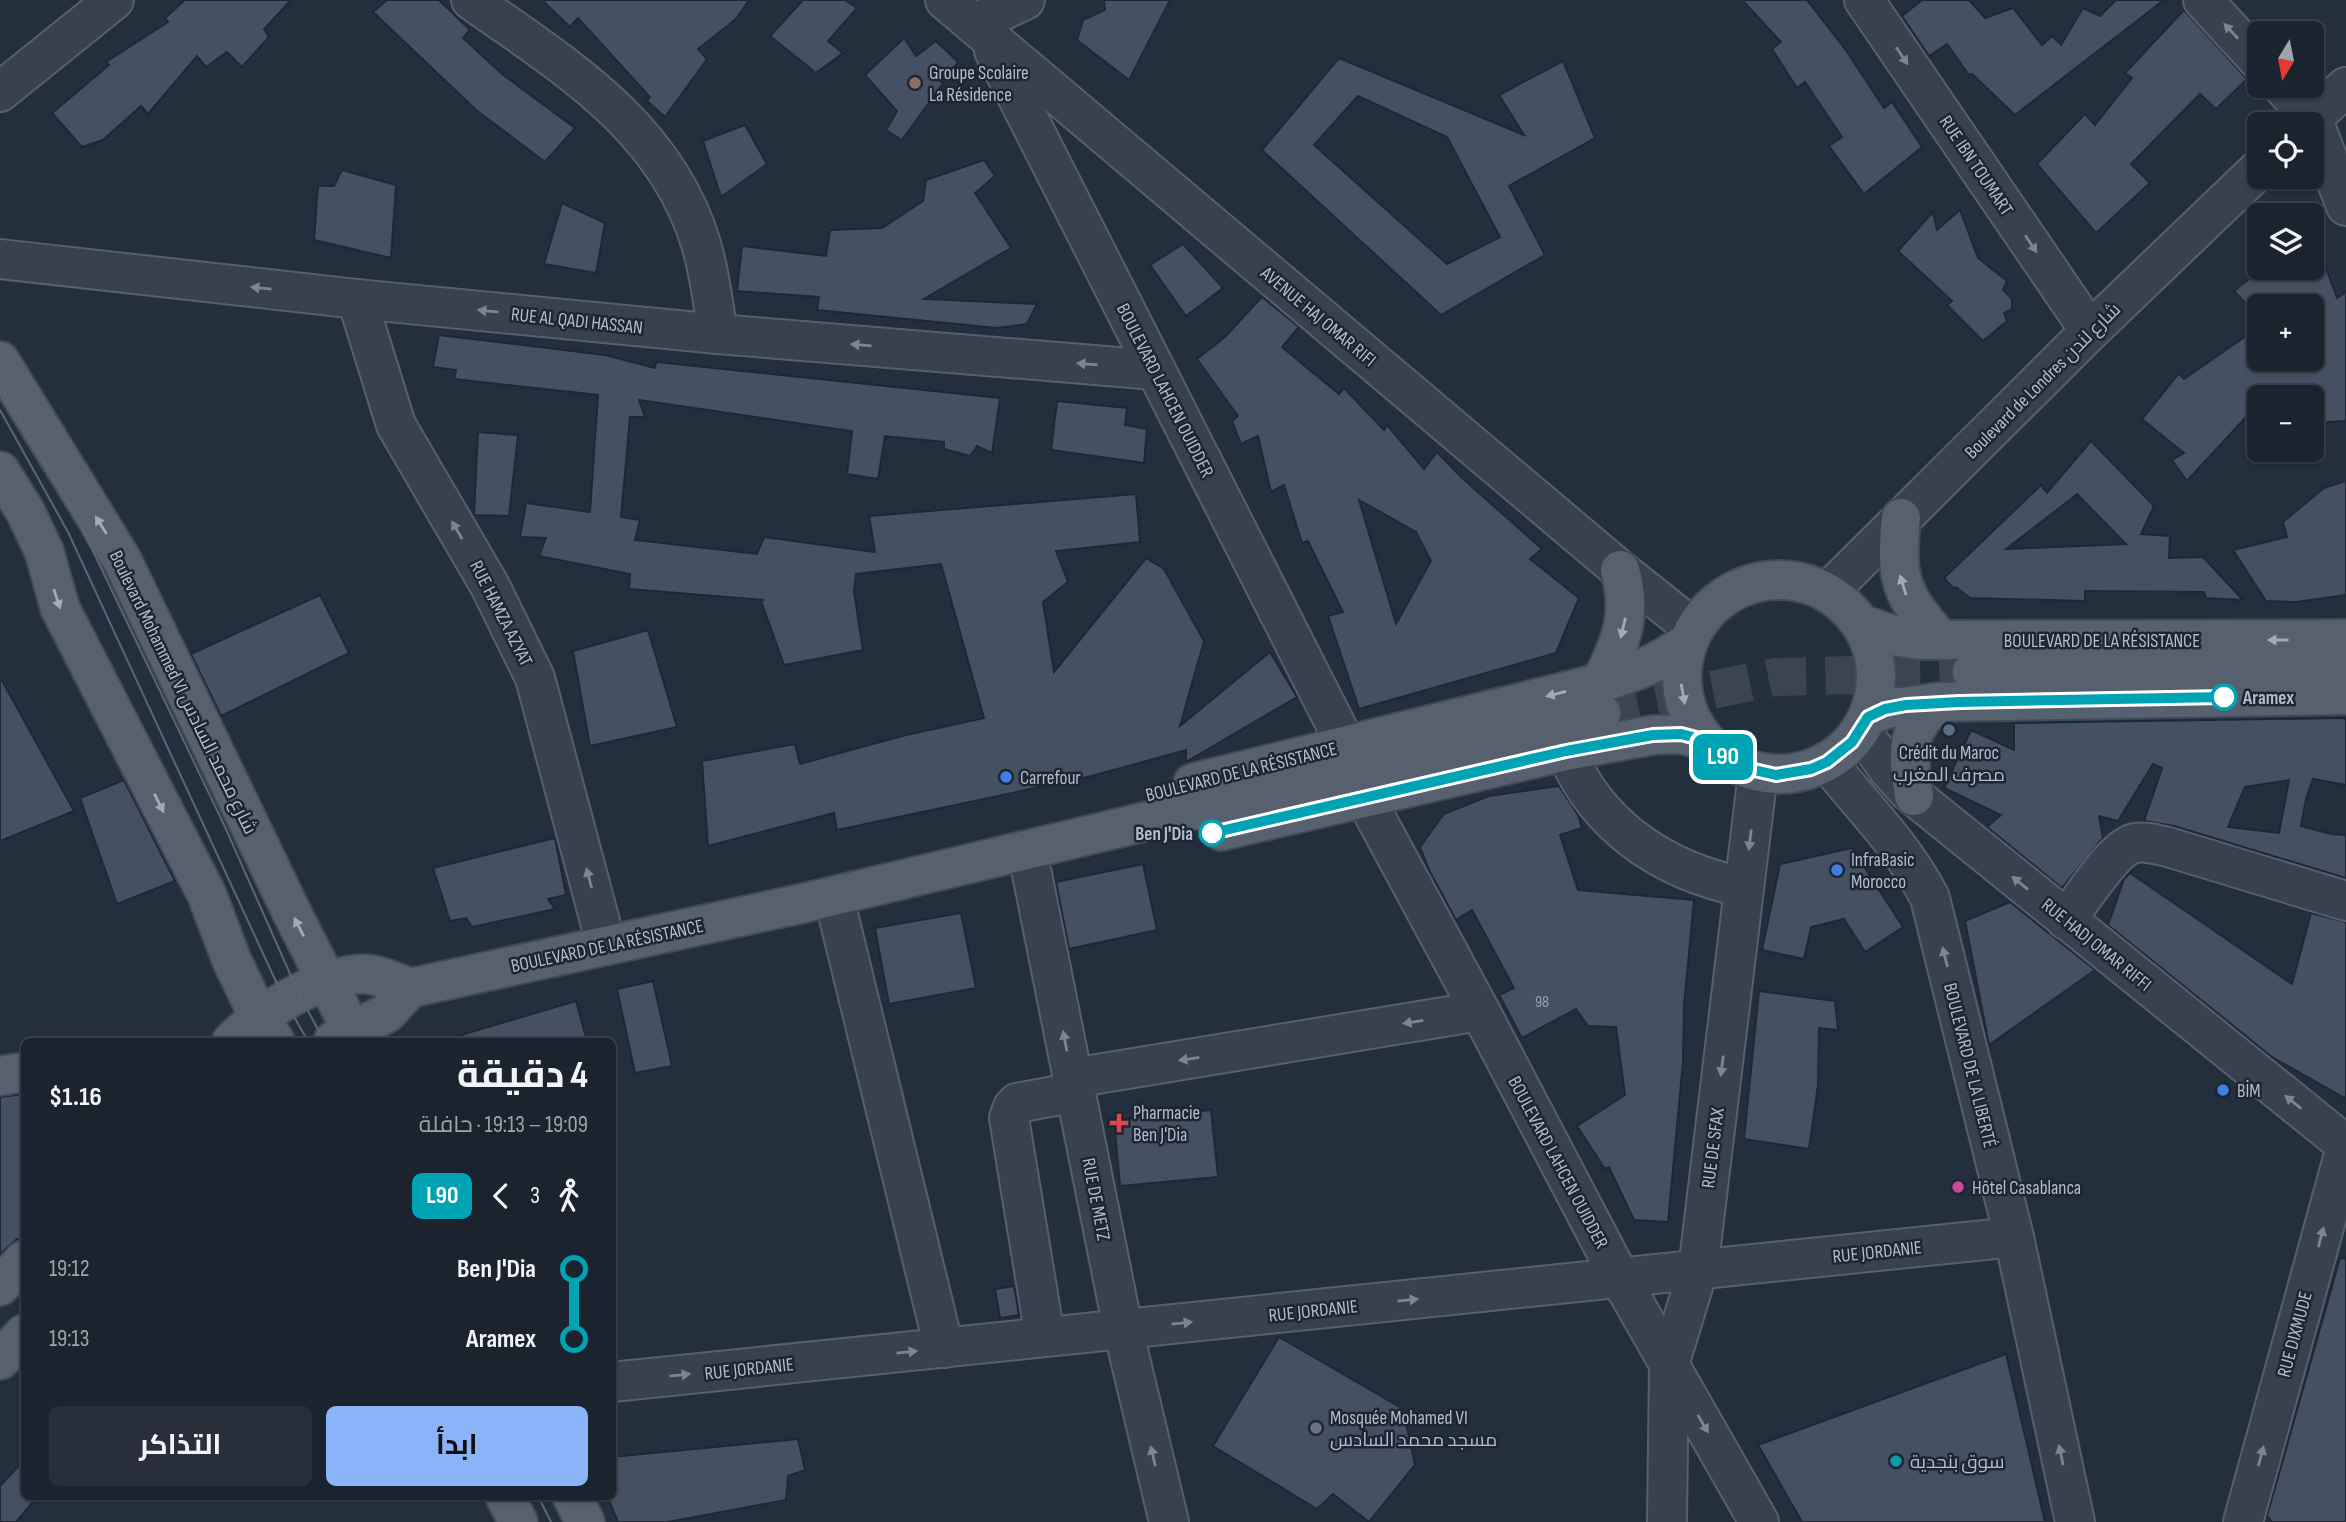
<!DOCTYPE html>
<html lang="ar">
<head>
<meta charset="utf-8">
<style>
	body { margin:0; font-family:"Sofia Sans Condensed",Cairo,sans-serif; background:#282f3a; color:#f1f3f6; direction:rtl; height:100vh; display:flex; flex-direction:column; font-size:26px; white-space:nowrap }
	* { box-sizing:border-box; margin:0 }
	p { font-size:23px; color:#a0a4aa }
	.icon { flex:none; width:38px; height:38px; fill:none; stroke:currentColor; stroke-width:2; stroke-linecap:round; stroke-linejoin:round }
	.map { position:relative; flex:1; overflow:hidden; direction:ltr }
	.details { position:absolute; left:21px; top:1038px; width:595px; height:462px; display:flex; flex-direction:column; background:#1b232e; border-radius:10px; box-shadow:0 2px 5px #0004,0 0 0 2px #39404a; direction:rtl }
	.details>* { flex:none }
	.badge { padding:0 14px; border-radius:10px; font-size:24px; line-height:46px }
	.needle { width:46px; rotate:190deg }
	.tools { position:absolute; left:2247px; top:21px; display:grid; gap:14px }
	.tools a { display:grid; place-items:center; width:77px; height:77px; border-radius:10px; background:#1b232e; box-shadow:0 2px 5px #0004,0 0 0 2px #39404a; font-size:35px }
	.map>.badge { position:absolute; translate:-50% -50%; box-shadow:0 0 0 4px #fff }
	.legs { display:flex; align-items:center; gap:10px; height:77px; padding:0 28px; font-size:23px }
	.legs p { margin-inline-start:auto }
	.head { display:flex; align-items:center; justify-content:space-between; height:119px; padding:0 28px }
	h1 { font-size:38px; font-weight:700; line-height:52px }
	.cta { display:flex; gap:14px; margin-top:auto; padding:14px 28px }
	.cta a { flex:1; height:80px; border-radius:10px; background:#8ab4f8; color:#111; font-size:28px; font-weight:700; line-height:80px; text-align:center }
	.cta a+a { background:#282f3a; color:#f1f3f6 }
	ul { padding:0 28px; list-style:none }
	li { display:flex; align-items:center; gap:24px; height:70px; font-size:26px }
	li i { display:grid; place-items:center; width:10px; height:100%; margin:0 9px; background:currentColor }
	li i::after { content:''; width:18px; height:18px; margin:-9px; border:5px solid; border-radius:50%; background:#1b232e }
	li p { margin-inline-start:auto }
	li:first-child i { background:linear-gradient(#0000 50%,currentColor 0) }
	li:last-child i { background:linear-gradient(currentColor 50%,#0000 0) }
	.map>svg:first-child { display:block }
	.building { fill:#455162; stroke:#1f2835; stroke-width:2; fill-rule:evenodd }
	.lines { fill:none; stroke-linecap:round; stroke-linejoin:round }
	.major-tunnel { stroke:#3a4453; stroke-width:38; stroke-dasharray:38 19; stroke-linecap:butt }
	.minor-casing { stroke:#565f6c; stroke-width:42 }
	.major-casing { stroke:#414a57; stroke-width:42 }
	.minor { stroke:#38414e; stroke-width:38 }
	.major { stroke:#56606e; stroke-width:38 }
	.tram { stroke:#5a6575; stroke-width:2 }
	.oneway { fill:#7c8592 }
	.oneway2 { fill:#a1aab7 }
	.line-1-casing { stroke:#fff; stroke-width:16 }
	.line-1 { stroke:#00a3b4; stroke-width:10 }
	.education-dot { fill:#8d6e63; stroke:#1d2633; stroke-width:2.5 }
	.stop-1-dot { fill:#fff; stroke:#00a3b4; stroke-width:3.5 }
	.service-dot { fill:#5c6f8a; stroke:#1d2633; stroke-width:2.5 }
	.shop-dot { fill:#3f7fe0; stroke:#1d2633; stroke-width:2.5 }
	.health-dot { fill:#e0444e; stroke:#1d2633; stroke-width:2.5 }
	.hotel-dot { fill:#d1479c; stroke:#1d2633; stroke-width:2.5 }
	.worship-dot { fill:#6b7280; stroke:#1d2633; stroke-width:2.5 }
	.culture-dot { fill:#0f9aa8; stroke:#1d2633; stroke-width:2.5 }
	.labels { text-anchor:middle; stroke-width:5; stroke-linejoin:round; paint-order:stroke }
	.number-label { font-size:16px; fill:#98a1af }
	.poi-label { font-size:19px; fill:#b4bcc9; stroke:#1d2633; text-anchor:start }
	.street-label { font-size:19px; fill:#b4bcc9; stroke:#1d2633 }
	.stop-label { font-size:19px; font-weight:bold; fill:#b4bcc9; stroke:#1d2633; text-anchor:start }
</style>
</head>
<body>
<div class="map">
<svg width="2346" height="1522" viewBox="0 0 2346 1522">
	<rect width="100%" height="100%" fill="#242f3e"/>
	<g class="building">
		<polygon points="185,0 291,0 264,29 269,37 242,67 227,52 206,67 197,56 148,114 141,106 103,140 82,147 52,113 109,65 106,62 168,22 165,18"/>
		<polygon points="387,0 439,0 470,30 463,38 502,74 575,128 545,162 476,110 373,12"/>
		<polygon points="542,0 749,0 736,19 698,49 707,59 665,117 647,101 650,97 578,18 570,27"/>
		<polygon points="803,0 845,0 857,8 828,41 843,53 816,73 770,36"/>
		<polygon points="1104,0 1170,0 1129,80 1077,40 1083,20 1105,10"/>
		<polygon points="1742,0 1807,0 1845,49 1884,108 1892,102 1922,147 1864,194 1829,146 1842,137 1805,82 1797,88 1772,49 1781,42"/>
		<polygon points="1922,0 1969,0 1985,18 2013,8 2042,45 2052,36 2061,45 2083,8 2100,16 2116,0 2164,0 2015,115 1972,74 1969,75 1947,44 1929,56 1902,16"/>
		<polygon points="2184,10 2247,79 2216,109 2200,94 2131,164 2150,183 2096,233 2037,164 2085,114 2095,125 2132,78 2125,73"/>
		<polygon points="904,38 916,56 936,41 958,62 950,73 938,79 943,83 902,140 886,130 897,111 865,75"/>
		<path d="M1339 58 1524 135 1499 95 1563 61 1595 138 1509 186 1545 255 1441 315 1262 150ZM1358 96 1447 137 1500 237 1447 264 1314 145Z"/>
		<polygon points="745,125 767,164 721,197 703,141"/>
		<polygon points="984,160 995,176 975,193 1011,248 924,299 1037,304 1027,324 997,328 817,310 819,297 737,291 742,246 826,256 830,230 882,228 923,201 926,180"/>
		<polygon points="342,170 396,185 391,258 314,240 318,186 334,186"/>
		<polygon points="562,203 605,223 596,273 544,264"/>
		<polygon points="1960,210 1978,258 2007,281 2003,290 2012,299 2012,309 2004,313 2007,321 1983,341 1947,305 1952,301 1898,251 1933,212 1937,230"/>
		<polygon points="1183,244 1223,288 1186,316 1150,265"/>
		<polygon points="2263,268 2326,268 2337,298 2346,292 2346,421 2312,423 2312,397 2259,397 2259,403 2187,481 2172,460 2184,453 2142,419 2179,373 2184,379 2259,327 2259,359 2312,359 2312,306 2248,306 2234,291"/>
		<path d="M1262 297 1299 327 1282 347 1339 394 1344 388 1384 430 1387 425 1424 469 1437 452 1461 477 1542 549 1530 559 1579 598 1556 653 1359 709 1328 616 1343 612 1308 541 1302 543 1284 485 1271 492 1258 436 1241 444 1232 421 1238 416 1197 359 1225 337ZM1359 500 1416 532 1431 561 1396 624Z"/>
		<polygon points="439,335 605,355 655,368 656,362 1000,398 992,453 977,446 970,456 944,449 944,442 885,436 878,479 847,474 852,431 639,400 645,417 630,417 621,517 640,520 635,540 757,554 764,537 875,552 869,516 1136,494 1140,542 1056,551 1068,582 1043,602 1054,672 1146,558 1164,569 1204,641 1180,726 1270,652 1297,697 1186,762 1186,750 1092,776 837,830 834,813 708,846 702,761 795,744 800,764 902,736 984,718 941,564 856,574 854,592 863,650 784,665 761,601 764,600 629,589 630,574 539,556 546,538 520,537 526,503 590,512 598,395 454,379 456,370 433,367"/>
		<polygon points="1057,401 1127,408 1125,425 1147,429 1144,463 1051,450"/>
		<polygon points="478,432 518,435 509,516 474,515"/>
		<path d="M2091 441 2154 506 2141 534 2170 536 2169 558 2203 557 2243 600 2206 598 2204 592 2085 591V601L1970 598 1956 587 1954 589 1944 578 2041 485 2047 493ZM2077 494 2126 544 2006 549 2058 509Z"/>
		<polygon points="2346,481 2346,595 2296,602 2266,601 2233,550 2287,537 2283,522 2324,488"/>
		<polygon points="320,595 349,653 221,716 191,654"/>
		<polygon points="648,630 677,727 590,746 573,651"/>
		<polygon points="0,677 74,811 0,841"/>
		<path d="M2346 718V785L2313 779 2306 799 2301 826 2331 834 2346 835V878L2174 826 2144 821 2162 768 2153 764 2118 821 2099 816 2103 838 2062 888 1987 827 2001 815 1944 788 1971 730 2014 750V723ZM2289 780 2279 833 2228 827 2245 787Z"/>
		<polygon points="124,780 175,881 117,904 80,798"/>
		<polygon points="1559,786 1578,815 1582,828 1560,835 1578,890 1694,900 1684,1005 1683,1062 1668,1222 1634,1220 1609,1167 1605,1169 1577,1126 1625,1095 1616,1027 1588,1026 1576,1009 1522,1038 1499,995 1514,988 1472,910 1456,920 1430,872 1420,847 1444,814 1489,796"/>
		<polygon points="555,838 566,895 548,899 555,909 472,927 466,918 450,921 433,868"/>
		<polygon points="1852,848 1903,927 1865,952 1844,919 1811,927 1804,959 1762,950 1780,864"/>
		<polygon points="1143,864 1157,930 1069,949 1056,882"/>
		<polygon points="2130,873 2292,984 2311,913 2346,922 2346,1099 2272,1057 2108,925 2124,879"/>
		<polygon points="2010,902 2095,970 1989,1045 1965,921"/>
		<polygon points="961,913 976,988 889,1004 875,928"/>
		<polygon points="653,981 672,1066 635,1073 617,989"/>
		<polygon points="1759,991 1835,1001 1838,1030 1819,1028 1818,1085 1809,1149 1744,1139"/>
		<polygon points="576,1001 587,1041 459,1041 458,1036"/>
		<polygon points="24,1094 24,1239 17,1239 0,1254 0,1097"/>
		<polygon points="1211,1110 1218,1177 1120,1186 1114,1120"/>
		<polygon points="2340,1258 2346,1259 2346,1522 2272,1522 2267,1516"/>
		<polygon points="1014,1286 1019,1315 1000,1318 995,1289"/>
		<polygon points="1279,1337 1403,1409 1415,1465 1369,1522 1333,1494 1317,1509 1213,1446"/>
		<polygon points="2006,1354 2045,1522 1802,1522 1758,1445"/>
		<polygon points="798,1439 805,1470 788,1476 786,1500 668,1522 618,1522 607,1496 612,1496 612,1457"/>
		<polygon points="24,1460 24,1496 38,1496 16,1522 0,1522 0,1486"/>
	</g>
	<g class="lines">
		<polyline class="major-tunnel" points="1601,713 1775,677 1972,672"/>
		<g class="minor-casing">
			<g id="minor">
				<path d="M471 0C565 66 666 127 701 244 710 273 713 304 718 334"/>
				<polyline points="945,0 1620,570 1694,629"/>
				<polyline points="1864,0 2090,331"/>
				<polyline points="2203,0 2259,61"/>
				<polyline points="974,24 1025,0"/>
				<polyline points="994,51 1346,745"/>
				<polyline points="2282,86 2312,118 2346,206"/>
				<polyline points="0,92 114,0"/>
				<polyline points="2306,124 2346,87"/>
				<polyline points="0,259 357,299 718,334 1155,370"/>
				<polyline points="357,299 396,425 490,586 535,678 606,944"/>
				<polyline points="1827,593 2090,331 2259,169"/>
				<polyline points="1861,730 1888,769 1909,792 2346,1145"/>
				<path d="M1566 751C1597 827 1664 871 1743 887"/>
				<path d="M1827 762C1863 807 1904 847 1930 898L2014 1237 2075 1522"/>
				<polyline points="1365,798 1480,1011 1620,1278 1759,1522"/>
				<polyline points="1032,874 1123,1329 1169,1522"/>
				<polyline points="839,918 944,1348"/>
				<path d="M2066 920C2080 902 2114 847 2135 843 2146 841 2158 845 2168 847L2346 901"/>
				<polyline points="1073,1078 1480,1011"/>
				<polyline points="1045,1337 1009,1118 1013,1107 1017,1103 1076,1092"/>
				<polyline points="612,1382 2014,1237"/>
				<polyline points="1667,1522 1669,1365 1698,1270 1758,773"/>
				<polyline points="2243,1522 2346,1147"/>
			</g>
		</g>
		<g class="major-casing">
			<g id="major">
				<polyline points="0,361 122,560 292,913 357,1041"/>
				<polyline points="0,471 25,511 44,551 60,608 207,895 232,961 259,1017 275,1041"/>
				<path d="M1901 518C1895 579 1900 594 1941 640"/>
				<circle cx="1779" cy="677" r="97"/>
				<polyline points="1861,624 1899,637 1921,640 2346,639"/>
				<polyline points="1972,672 2346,667"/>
				<path d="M1601 682C1621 643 1633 614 1620 570"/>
				<polyline points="1868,717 1885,709 1940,702 2346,695"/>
				<path d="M1193 783 1596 684C1633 673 1655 665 1687 643"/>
				<path d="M1914 796C1908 755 1903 729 1940 702"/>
				<polyline points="1221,831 1566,751 1653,735 1681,734 1704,740"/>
				<path d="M232 1041C263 1010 318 976 362 974 377 973 396 983 410 988L804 903 1601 713"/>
				<polyline points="333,1041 387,1013 410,988"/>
				<polyline points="0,1076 24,1072"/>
				<polyline points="0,1286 24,1260"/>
				<polyline points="0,1360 24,1334"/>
				<polyline points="505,1496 518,1522"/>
				<polyline points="572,1496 585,1522"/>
			</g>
		</g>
		<use href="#minor" class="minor"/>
		<use href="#major" class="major"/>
		<g class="tram">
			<polyline points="0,385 81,526 225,827 299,994 324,1041"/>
			<polyline points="0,410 68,532 285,1001 308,1041"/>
			<polyline points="538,1496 551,1522"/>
			<polyline points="554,1496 568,1522"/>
		</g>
	</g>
	<defs><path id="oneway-solid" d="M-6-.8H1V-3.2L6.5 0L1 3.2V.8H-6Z" transform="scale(1.75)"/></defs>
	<g class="oneway">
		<use href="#oneway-solid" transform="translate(2231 31) rotate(-133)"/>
		<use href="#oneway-solid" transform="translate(1902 56) rotate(56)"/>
		<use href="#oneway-solid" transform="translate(2031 244) rotate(56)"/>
		<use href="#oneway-solid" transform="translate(261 288) rotate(-174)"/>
		<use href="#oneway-solid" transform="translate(488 311) rotate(-174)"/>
		<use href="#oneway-solid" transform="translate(861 345) rotate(-175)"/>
		<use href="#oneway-solid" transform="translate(1087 364) rotate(-175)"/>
		<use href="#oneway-solid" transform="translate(457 530) rotate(-120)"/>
		<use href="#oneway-solid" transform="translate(1750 840) rotate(97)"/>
		<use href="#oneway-solid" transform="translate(589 878) rotate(-105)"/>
		<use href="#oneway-solid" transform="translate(2020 883) rotate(-141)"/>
		<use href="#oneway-solid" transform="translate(1945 957) rotate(-104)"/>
		<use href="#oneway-solid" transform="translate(1413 1022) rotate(171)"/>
		<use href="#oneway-solid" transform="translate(1065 1041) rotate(-101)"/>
		<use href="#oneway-solid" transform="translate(1189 1059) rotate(171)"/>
		<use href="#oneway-solid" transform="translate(1722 1066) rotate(97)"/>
		<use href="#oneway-solid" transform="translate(2293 1102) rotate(-141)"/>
		<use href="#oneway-solid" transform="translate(2321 1237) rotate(-75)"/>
		<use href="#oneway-solid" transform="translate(1408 1300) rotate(-6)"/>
		<use href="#oneway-solid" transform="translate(1182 1323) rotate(-6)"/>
		<use href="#oneway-solid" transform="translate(907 1352) rotate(-6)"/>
		<use href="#oneway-solid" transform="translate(680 1375) rotate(-6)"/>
		<use href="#oneway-solid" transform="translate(1703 1424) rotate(60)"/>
		<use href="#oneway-solid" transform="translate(2061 1455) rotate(-102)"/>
		<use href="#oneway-solid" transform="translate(1153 1456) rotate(-103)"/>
		<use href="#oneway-solid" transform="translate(2261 1456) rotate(-75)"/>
	</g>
	<g class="oneway2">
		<use href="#oneway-solid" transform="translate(101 525) rotate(-122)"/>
		<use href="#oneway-solid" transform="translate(1903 585) rotate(-107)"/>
		<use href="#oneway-solid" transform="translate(57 599) rotate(72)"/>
		<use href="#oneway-solid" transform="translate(1623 628) rotate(103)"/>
		<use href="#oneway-solid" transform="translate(2278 640) rotate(180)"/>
		<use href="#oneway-solid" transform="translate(1556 694) rotate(166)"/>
		<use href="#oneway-solid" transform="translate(1683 694) rotate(80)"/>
		<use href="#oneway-solid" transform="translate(159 803) rotate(63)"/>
		<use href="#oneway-solid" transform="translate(299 927) rotate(-117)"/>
	</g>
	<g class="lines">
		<g class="line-1-casing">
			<polyline id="line-1" points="1212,833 1566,751 1653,735 1681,734 1704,740 1726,759 1741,767 1776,775 1811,769 1827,762 1852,742 1868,717 1885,709 1906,705 1959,702 2224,697"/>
		</g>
		<use href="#line-1" class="line-1"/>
	</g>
	<circle class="education-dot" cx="915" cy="83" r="7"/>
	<g class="stop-1-dot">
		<circle cx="2224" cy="697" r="12"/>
		<circle cx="1212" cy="833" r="12"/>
	</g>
	<circle class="service-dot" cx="1949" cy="730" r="7"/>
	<g class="shop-dot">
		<circle cx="1006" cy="777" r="7"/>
		<circle cx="1837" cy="870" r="7"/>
		<circle cx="2223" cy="1090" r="7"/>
	</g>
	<path class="health-dot" d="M1115.5 1112.5h7v7h7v7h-7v7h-7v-7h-7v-7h7z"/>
	<circle class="hotel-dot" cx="1958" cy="1187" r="7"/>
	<circle class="worship-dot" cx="1316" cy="1428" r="7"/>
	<circle class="culture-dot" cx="1896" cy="1461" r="7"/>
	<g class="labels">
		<g class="number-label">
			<text x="1542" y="1007">98</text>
		</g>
		<g class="poi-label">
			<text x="929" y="79">Groupe Scolaire<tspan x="929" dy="22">La Résidence</tspan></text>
			<text x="1949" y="759" text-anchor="middle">Crédit du Maroc<tspan x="1949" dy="22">مصرف المغرب</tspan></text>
			<text x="1020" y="784">Carrefour</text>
			<text x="1851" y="866">InfraBasic<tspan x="1851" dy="22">Morocco</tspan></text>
			<text x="2237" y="1097">BİM</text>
			<text x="1133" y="1119">Pharmacie<tspan x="1133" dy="22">Ben J'Dia</tspan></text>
			<text x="1972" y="1194">Hôtel Casablanca</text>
			<text x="1330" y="1424">Mosquée Mohamed VI<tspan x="1330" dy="22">مسجد محمد السادس</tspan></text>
			<text x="1910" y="1468">سوق بنجدية</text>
		</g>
		<g class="street-label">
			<text transform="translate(1977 165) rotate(56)" y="7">RUE IBN TOUMART</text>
			<text transform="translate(1319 316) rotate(40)" y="7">AVENUE HAJ OMAR RIFI</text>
			<text transform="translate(577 320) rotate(6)" y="7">RUE AL QADI HASSAN</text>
			<text transform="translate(2042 380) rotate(-45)" y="7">Boulevard de Londres شارع لندن</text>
			<text transform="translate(1166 390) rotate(63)" y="7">BOULEVARD LAHCEN OUIDDER</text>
			<text transform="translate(502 613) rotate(63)" y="7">RUE HAMZA AZYAT</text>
			<text x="2102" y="647">BOULEVARD DE LA RÉSISTANCE</text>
			<text transform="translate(184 692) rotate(64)" y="7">Boulevard Mohammed VI شارع محمد السادس</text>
			<text transform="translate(1241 771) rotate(-14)" y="7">BOULEVARD DE LA RÉSISTANCE</text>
			<text transform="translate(2097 944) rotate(39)" y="7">RUE HADJ OMAR RIFFI</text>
			<text transform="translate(607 945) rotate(-12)" y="7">BOULEVARD DE LA RÉSISTANCE</text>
			<text transform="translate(1971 1065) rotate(76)" y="7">BOULEVARD DE LA LIBERTÉ</text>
			<text transform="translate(1712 1148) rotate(-83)" y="7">RUE DE SFAX</text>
			<text transform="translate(1559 1162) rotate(62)" y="7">BOULEVARD LAHCEN OUIDDER</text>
			<text transform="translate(1097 1199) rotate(79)" y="7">RUE DE METZ</text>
			<text transform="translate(1877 1251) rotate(-6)" y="7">RUE JORDANIE</text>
			<text transform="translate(1313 1310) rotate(-6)" y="7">RUE JORDANIE</text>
			<text transform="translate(2294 1334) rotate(-75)" y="7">RUE DIXMUDE</text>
			<text transform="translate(749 1368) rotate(-6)" y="7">RUE JORDANIE</text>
		</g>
		<g class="stop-label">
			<text x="2243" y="704">Aramex</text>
			<text x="1193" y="840" text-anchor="end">Ben J'Dia</text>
		</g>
	</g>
</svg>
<div class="tools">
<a><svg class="needle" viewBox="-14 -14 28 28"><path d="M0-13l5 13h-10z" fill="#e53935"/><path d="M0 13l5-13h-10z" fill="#a0a4aa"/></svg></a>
<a><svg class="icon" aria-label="locate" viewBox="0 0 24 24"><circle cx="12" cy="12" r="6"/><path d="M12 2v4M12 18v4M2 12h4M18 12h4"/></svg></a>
<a><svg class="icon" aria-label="layers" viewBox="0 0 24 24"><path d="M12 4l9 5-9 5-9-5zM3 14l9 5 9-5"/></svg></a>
<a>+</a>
<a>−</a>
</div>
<b class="badge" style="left:1723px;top:757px;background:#00a3b4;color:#fff">L90</b>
<section class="details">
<div class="head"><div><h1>4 دقيقة</h1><p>19:09 – 19:13 · حافلة</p></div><b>$1.16</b></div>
<div class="legs"><svg class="icon" aria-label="walk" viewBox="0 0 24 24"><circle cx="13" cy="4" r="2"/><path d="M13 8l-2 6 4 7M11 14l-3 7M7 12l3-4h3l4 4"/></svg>3<svg class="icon" aria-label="back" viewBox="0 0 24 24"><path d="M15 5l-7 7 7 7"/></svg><b class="badge" style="background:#00a3b4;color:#fff">L90</b></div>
<ul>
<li><i style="color:#00a3b4"></i><b>Ben J'Dia</b><p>19:12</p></li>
<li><i style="color:#00a3b4"></i><b>Aramex</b><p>19:13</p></li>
</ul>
<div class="cta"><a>ابدأ</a><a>التذاكر</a></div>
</section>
</div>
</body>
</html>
